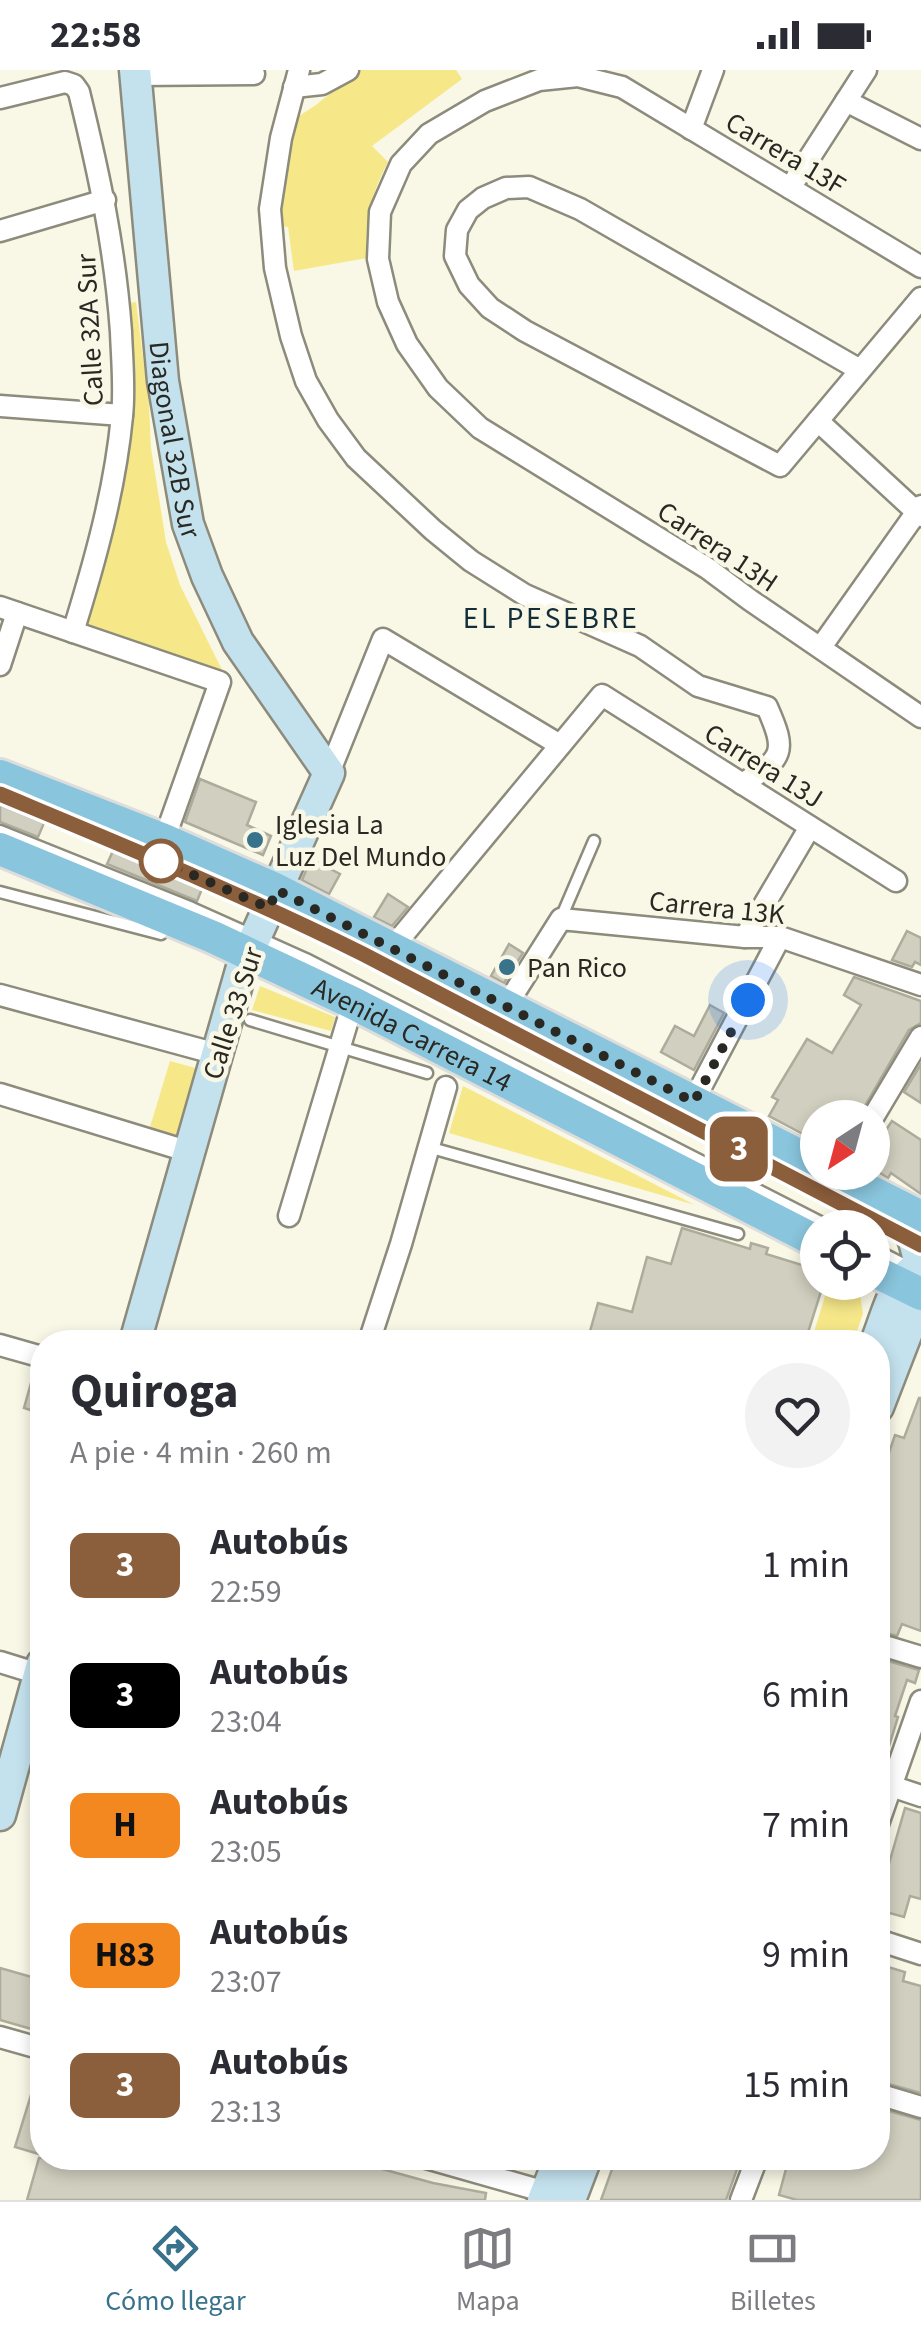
<!DOCTYPE html>
<html lang="es">
<head>
<meta charset="utf-8">
<style>
	body { margin:0; font-family:"Source Sans 3",sans-serif; background:#f2f2f3; color:#2b2b33; height:100vh; display:flex; flex-direction:column; font-size:38px; white-space:nowrap }
	* { box-sizing:border-box; margin:0 }
	p { font-size:32px; color:#7c7c81 }
	.icon { flex:none; width:55px; height:55px; fill:none; stroke:currentColor; stroke-width:2; stroke-linecap:round; stroke-linejoin:round }
	.map { position:relative; flex:1; overflow:hidden }
	.sheet { position:absolute; left:30px; top:1260px; width:860px; height:840px; display:flex; flex-direction:column; background:#fff; border-radius:40px; box-shadow:0 5px 15px #0003 }
	.sheet>* { flex:none }
	.badge { padding:0 20px; border-radius:15px; font-size:35px; line-height:65px }
	.needle { width:65px; rotate:216deg }
	.buttons { position:absolute; left:800px; top:1030px; display:grid; gap:20px }
	.buttons a { display:grid; place-items:center; width:90px; height:90px; border-radius:50%; background:#fff; box-shadow:0 5px 15px #0003; font-size:50px }
	.you { position:absolute; width:50px; height:50px; margin:-25px; border:8px solid #fff; border-radius:50%; background:#1a73e8; box-shadow:0 0 0 15px #1a73e833 }
	.map>.badge { position:absolute; translate:-50% -50%; box-shadow:0 0 0 5px #fff }
	.round { display:grid; place-items:center; flex:none; width:105px; height:105px; border-radius:52px; background:#f2f2f3 }
	.overview { display:flex; align-items:center; justify-content:space-between; height:170px; padding:0 40px }
	h1 { font-size:48px; font-weight:700; line-height:75px }
	ul { padding:0; list-style:none }
	li { display:flex; align-items:center; gap:30px; height:130px; padding:0 40px }
	li div { flex:1 }
	li b { display:block; font-size:38px }
	li em { font-style:normal }
	li .badge { min-width:110px; font-weight:700; text-align:center }
	.status { display:flex; justify-content:space-between; align-items:center; height:70px; padding:0 50px; background:#fff; direction:ltr }
	.status svg { height:28px; fill:currentColor }
	.tabs { display:flex; justify-content:space-around; align-items:center; height:140px; border-top:2px solid #e1e1e2; background:#fff; font-size:28px; color:#7c7c81 }
	.tabs a { display:grid; justify-items:center; gap:5px }
	.tabs .on { color:#38728b }
	.map>svg:first-child { display:block }
	.green { fill:#f6e889 }
	.building { fill:#d1cfbf; stroke:#adab9b; stroke-width:2.5 }
	.lines { fill:none; stroke-linecap:round; stroke-linejoin:round }
	.lane-casing { stroke:#8d8b7c; stroke-width:15 }
	.street-casing { stroke:#8d8b7c; stroke-width:25 }
	.secondary-casing { stroke:#8d8b7c; stroke-width:35 }
	.primary-casing { stroke:#dddddc; stroke-width:38 }
	.lane { stroke:#fff; stroke-width:10 }
	.street { stroke:#fff; stroke-width:20 }
	.secondary { stroke:#c4e2ee; stroke-width:30 }
	.primary { stroke:#89c5dd; stroke-width:32 }
	.line-casing { stroke:#fff; stroke-width:22 }
	.line { stroke:#8b5e3c; stroke-width:15 }
	.walk { stroke:#292822; stroke-width:10; stroke-dasharray:0 18 }
	.poi-dot { fill:#38728b; stroke:#f9f7e6; stroke-width:4 }
	.stop-dot { fill:#fff; stroke:#8b5e3c; stroke-width:5 }
	.labels { text-anchor:middle; stroke-width:9; stroke-linejoin:round; paint-order:stroke }
	.street-label { font-size:28px; fill:#292822; stroke:#f9f7e6 }
	.poi-label { font-size:28px; fill:#292822; stroke:#f9f7e6; text-anchor:start }
	.neighbourhood-label { font-size:30px; letter-spacing:2.5px; fill:#122e39; stroke:#f9f7e6 }
</style>
</head>
<body>
<div class="status"><b>22:58</b><svg viewBox="0 0 49 12"><path d="M0 12V9h3v3zM5 12V6h3v6zM10 12V3h3v9zM15 12V0h3v12zM26 1h20v11H26zM47 4h2v5h-2z"/></svg></div>
<div class="map">
<svg width="921" height="2130" viewBox="0 0 921 2130">
	<rect width="100%" height="100%" fill="#f9f7e6"/>
	<g class="green">
		<path d="M359 0H456L462 9 372 76 388 92C371 124 364 152 367 188L294 201 288 157 278 156 296 48 316 35Z"/>
		<polygon points="136,232 149,335 151,378 166,472 180,515 225,606 85,556 111,469 122,412 128,233"/>
		<polygon points="260,916 335,947 331,961 252,940"/>
		<polygon points="170,991 202,1000 182,1067 150,1057"/>
		<polygon points="463,1016 695,1135 449,1063"/>
		<polygon points="829,1213 854,1213 859,1216 863,1244 853,1272 811,1272"/>
	</g>
	<g class="building">
		<polygon points="200,709 256,732 247,755 271,766 263,785 185,752"/>
		<polygon points="0,735 44,753 38,767 0,752"/>
		<polygon points="113,781 202,819 197,831 107,794"/>
		<polygon points="311,789 340,804 329,824 302,810"/>
		<polygon points="388,824 408,837 392,856 374,847"/>
		<polygon points="907,861 921,868 921,895 915,892 912,897 892,890"/>
		<polygon points="509,874 523,883 504,913 491,906"/>
		<polygon points="854,907 921,931 921,953 909,960 858,1048 818,1048 818,1072 769,1046 778,1030 772,1027 807,969 832,983 861,935 844,925"/>
		<polygon points="710,935 724,943 694,1000 661,982 675,956 694,966"/>
		<polygon points="921,994 921,1033 904,1022"/>
		<polygon points="892,1051 921,1070 921,1124 891,1103 888,1108 872,1098 872,1092 879,1083 873,1079"/>
		<polygon points="682,1158 750,1179 751,1173 768,1178 766,1184 818,1200 818,1212 824,1212 805,1272 587,1272 598,1233 632,1242 647,1187 671,1194"/>
		<polygon points="35,1299 42,1300 42,1344 24,1338"/>
		<polygon points="919,1328 921,1328 921,1561 902,1554 897,1566 878,1561 878,1415 895,1365 904,1368"/>
		<polygon points="878,1588 919,1600 915,1613 907,1610 895,1646 898,1647 881,1702 878,1701"/>
		<polygon points="905,1738 921,1743 921,1829 910,1826 904,1847 882,1841 888,1820 882,1818"/>
		<polygon points="878,1894 905,1902 903,1911 921,1916 921,2023 878,2011"/>
		<polygon points="0,1898 42,1910 42,1962 0,1950"/>
		<polygon points="39,1999 42,1999 42,2085 15,2077"/>
		<polygon points="878,2038 921,2050 921,2130 797,2130 779,2125 789,2088 878,2088"/>
		<polygon points="39,2088 342,2088 433,2113 486,2123 485,2130 27,2130"/>
		<polygon points="616,2088 741,2088 726,2130 601,2130"/>
	</g>
	<g class="lines">
		<g class="lane-casing">
			<g id="lane">
				<path d="M0 724C123 775 244 825 363 884L902 1165"/>
				<polyline points="0,761 192,838 306,889 832,1158"/>
				<polyline points="0,822 161,864"/>
				<polyline points="561,848 594,771"/>
				<polyline points="250,950 427,1003"/>
				<polyline points="428,1077 738,1164"/>
				<polyline points="872,1178 907,1196"/>
			</g>
		</g>
		<g class="street-casing">
			<g id="street">
				<path d="M299 0 281 68 270 139 275 198 291 266 306 311 328 350 356 388 433 460 471 491 525 525 640 576 698 616 767 637C787 682 784 688 742 714"/>
				<polyline points="135,5 254,4"/>
				<polyline points="294,17 322,14 348,0"/>
				<path d="M0 28 65 12 74 15 79 22C99 104 115 178 121 262 122 290 125 319 122 346 115 420 95 491 73 562"/>
				<polyline points="846,31 921,69"/>
				<polyline points="691,59 713,0"/>
				<polyline points="790,118 866,0"/>
				<polyline points="0,161 105,130"/>
				<polyline points="921,197 622,17 578,6 539,10 485,31 429,64 401,94 380,142 378,189 388,232 407,274 438,318 480,358 707,498 750,530 921,647"/>
				<polyline points="860,300 580,139 529,117 506,118 483,128 468,140 457,160 455,186 469,215 490,238 525,261 780,396 921,228"/>
				<polyline points="0,336 122,345"/>
				<polyline points="818,351 921,446"/>
				<polyline points="0,537 220,612 164,770"/>
				<polyline points="821,577 921,436"/>
				<polyline points="0,595 17,543"/>
				<polyline points="329,703 383,569 560,675"/>
				<polyline points="745,867 810,757"/>
				<polyline points="392,878 602,625 896,811"/>
				<polyline points="0,925 217,984"/>
				<polyline points="506,936 561,849 745,867 780,867 921,915"/>
				<polyline points="0,1024 190,1082"/>
				<polyline points="693,1032 780,867"/>
				<polyline points="872,1049 921,967"/>
				<polyline points="289,1146 353,933"/>
				<polyline points="369,1272 401,1174 446,1017"/>
				<polyline points="0,1275 42,1287"/>
				<polyline points="878,1574 921,1587"/>
				<polyline points="0,1592 42,1605"/>
				<polyline points="891,1716 921,1726"/>
				<polyline points="878,1754 921,1631"/>
				<polyline points="878,1870 921,1884"/>
				<polyline points="0,1967 42,1979"/>
				<polyline points="878,2024 921,2037"/>
				<polyline points="426,2088 546,2122"/>
				<polyline points="741,2130 757,2088"/>
			</g>
		</g>
		<g class="secondary-casing">
			<g id="secondary">
				<path id="s1" d="M135 0 163 311 188 454 207 506 238 572 329 703 242 897 135 1272"/>
				<polyline points="897,1135 914,1171 921,1198"/>
				<path d="M876 1272C887 1246 893 1208 921 1195"/>
				<polyline points="878,1337 921,1226"/>
				<polyline points="0,1745 42,1594"/>
				<polyline points="543,2130 560,2088"/>
				<polyline points="570,2130 586,2088"/>
			</g>
		</g>
		<g class="primary-casing">
			<g id="primary">
				<polyline points="0,706 164,770 277,820 818,1095"/>
				<path id="s2" d="M0 779 213 867 353 933 818 1172"/>
				<polyline points="832,1102 921,1147"/>
				<polyline points="872,1200 921,1224"/>
			</g>
		</g>
		<use href="#lane" class="lane"/>
		<use href="#street" class="street"/>
		<use href="#secondary" class="secondary"/>
		<use href="#primary" class="primary"/>
	</g>
	<g class="lines">
		<g class="line-casing">
			<path id="line" d="M0 724C122 775 244 825 363 884L921 1175"/>
		</g>
		<use href="#line" class="line"/>
		<polyline class="walk" points="161,791 269,838 277,820 694,1032 748,930"/>
	</g>
	<g class="poi-dot">
		<circle cx="255" cy="770" r="10"/>
		<circle cx="507" cy="897" r="10"/>
	</g>
	<circle class="stop-dot" cx="161" cy="791" r="20"/>
	<g class="labels">
		<g class="street-label">
			<text transform="translate(786 83) rotate(31)" y="10">Carrera 13F</text>
			<text transform="translate(89 260) rotate(-93)" y="10">Calle 32A Sur</text>
			<text dy="10" stroke="none"><textPath href="#s1" startOffset="372">Diagonal 32B Sur</textPath></text>
			<text transform="translate(718 476) rotate(34)" y="10">Carrera 13H</text>
			<text transform="translate(764 695) rotate(32)" y="10">Carrera 13J</text>
			<text transform="translate(717 837) rotate(6)" y="10">Carrera 13K</text>
			<text transform="translate(232 943) rotate(-72)" y="10">Calle 33 Sur</text>
			<text dy="10" stroke="none"><textPath href="#s2" startOffset="452">Avenida Carrera 14</textPath></text>
		</g>
		<g class="poi-label">
			<text x="275" y="764">Iglesia La<tspan x="275" dy="32">Luz Del Mundo</tspan></text>
			<text x="527" y="907">Pan Rico</text>
		</g>
		<g class="neighbourhood-label">
			<text x="551" y="558">EL PESEBRE</text>
		</g>
	</g>
</svg>
<div class="buttons">
<a><svg class="needle" viewBox="-14 -14 28 28"><path d="M0-13l5 13h-10z" fill="#e53935"/><path d="M0 13l5-13h-10z" fill="#7c7c81"/></svg></a>
<a><svg class="icon" aria-label="locate" viewBox="0 0 24 24"><circle cx="12" cy="12" r="6"/><path d="M12 2v4M12 18v4M2 12h4M18 12h4"/></svg></a>
</div>
<div class="you" style="left:748px;top:930px"></div>
<b class="badge" style="left:739px;top:1079px;background:#8b5e3c;color:#fff">3</b>
<section class="sheet">
<div class="overview"><div><h1>Quiroga</h1><p>A pie · 4 min · 260 m</p></div><a class="round"><svg class="icon" aria-label="heart" viewBox="0 0 24 24"><path d="M12 20l-8-8c-3-5 5-10 8-4 3-6 11-1 8 4z"/></svg></a></div>
<ul>
<li><span class="badge" style="background:#8b5e3c;color:#fff">3</span><div><b>Autobús</b><p>22:59</p></div><em>1 min</em></li>
<li><span class="badge" style="background:#000;color:#fff">3</span><div><b>Autobús</b><p>23:04</p></div><em>6 min</em></li>
<li><span class="badge" style="background:#f38820;color:#111">H</span><div><b>Autobús</b><p>23:05</p></div><em>7 min</em></li>
<li><span class="badge" style="background:#f38820;color:#111">H83</span><div><b>Autobús</b><p>23:07</p></div><em>9 min</em></li>
<li><span class="badge" style="background:#8b5e3c;color:#fff">3</span><div><b>Autobús</b><p>23:13</p></div><em>15 min</em></li>
</ul>
</section>
</div>
<nav class="tabs">
<a class="on"><svg class="icon" aria-label="directions" viewBox="0 0 24 24"><path d="M12 3l9 9-9 9-9-9zM9 14v-3h6M13 9l2 2-2 2"/></svg>Cómo llegar</a>
<a><svg class="icon" aria-label="map" viewBox="0 0 24 24"><path d="M3 6l6-2 6 2 6-2v14l-6 2-6-2-6 2zM9 4v14M15 6v14"/></svg>Mapa</a>
<a><svg class="icon" aria-label="tickets" viewBox="0 0 24 24"><path d="M3 7h18v10H3zM15 7v10"/></svg>Billetes</a>
</nav>
</body>
</html>
